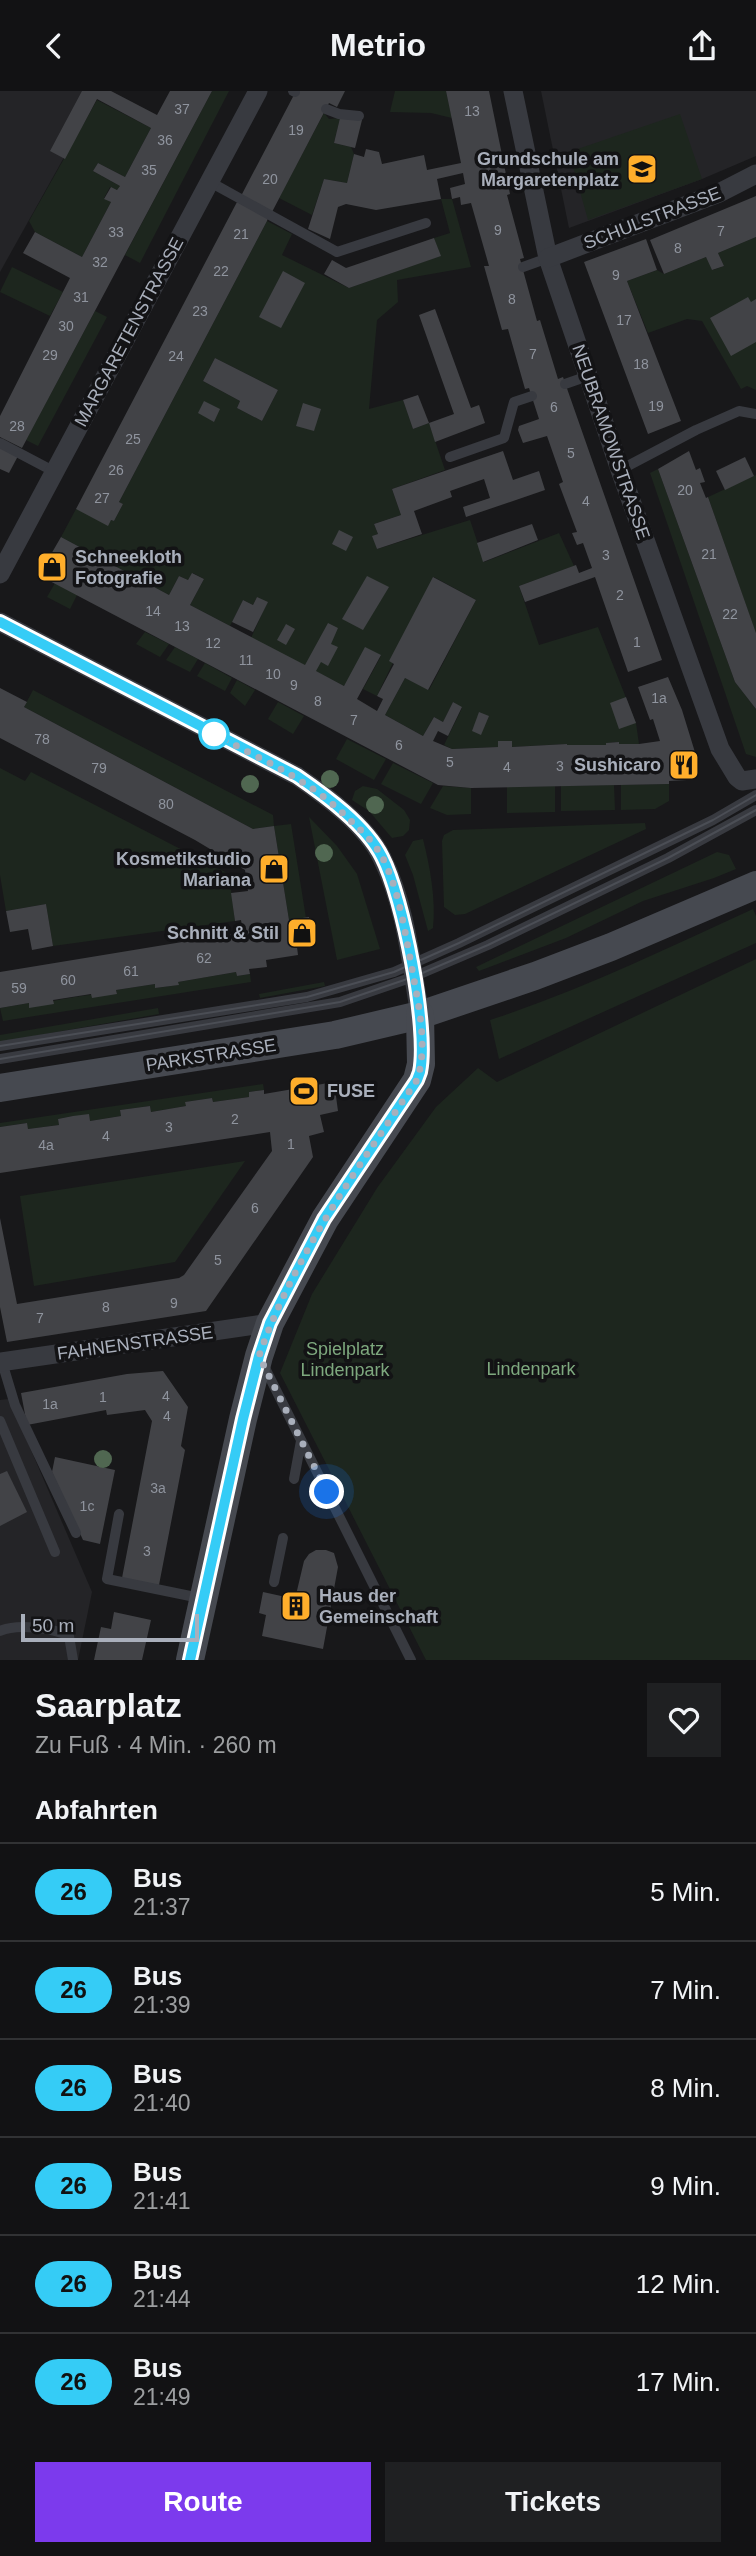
<!DOCTYPE html>
<html lang="de">
<head>
<meta charset="utf-8">
<style>
	body { margin:0; font-family:Helvetica,sans-serif; background:#1f2022; color:#f1f3f6; height:100vh; display:flex; flex-direction:column; font-size:26px; white-space:nowrap }
	* { box-sizing:border-box; margin:0 }
	p { font-size:23px; color:#9c9ea0 }
	.icon { flex:none; width:38px; height:38px; fill:none; stroke:currentColor; stroke-width:2; stroke-linecap:round; stroke-linejoin:round }
	.map { position:relative; height:1569px; overflow:hidden }
	.drawer { display:flex; flex-direction:column; background:#121214; flex:1 }
	.drawer>* { flex:none }
	.badge { padding:0 14px; border-radius:23px; font-size:24px; line-height:46px }
	.scale { position:absolute; left:21px; bottom:18px; width:178px; box-sizing:border-box; padding-left:7px; border:4px solid #a9afbb; border-top:0; font-size:19px; line-height:24px; white-space:nowrap; color:#a9afbb; -webkit-text-stroke:5px #131315; paint-order:stroke }
	.you { position:absolute; width:35px; height:35px; margin:-18px; border:5px solid #fff; border-radius:50%; background:#1a73e8; box-shadow:0 0 0 10px #1a73e833 }
	.map>.badge { position:absolute; translate:-50% -50%; box-shadow:0 0 0 4px #fff }
	h2 { padding:0 35px; font-size:26px; line-height:63px }
	.round { display:grid; place-items:center; flex:none; width:74px; height:74px; border-radius:0px; background:#1f2022 }
	.summary { display:flex; align-items:center; justify-content:space-between; height:119px; padding:0 35px }
	h1 { font-size:33px; font-weight:700; line-height:52px }
	.button { display:flex; gap:14px; margin-top:auto; padding:14px 35px }
	.button a { flex:1; height:80px; border-radius:0px; background:#7c3aed; color:#fff; font-size:28px; font-weight:700; line-height:80px; text-align:center }
	.button a+a { background:#1f2022; color:#f1f3f6 }
	ul { padding:0; list-style:none }
	li { display:flex; align-items:center; gap:21px; height:98px; padding:0 35px; border-top:2px solid #313234 }
	li div { flex:1 }
	li b { display:block; font-size:26px }
	li em { font-style:normal }
	li .badge { min-width:77px; font-weight:700; text-align:center }
	header { display:flex; justify-content:space-between; align-items:center; height:91px; padding:0 35px; background:#121214; font-size:32px; font-weight:700 }
	.map>svg:first-child { display:block }
	.built { fill:#242427 }
	.green { fill:#1d261e; fill-rule:evenodd }
	.building { fill:#424347 }
	.lines { fill:none; stroke-linecap:round; stroke-linejoin:round }
	.lane { stroke:#383a40; stroke-width:10 }
	.street { stroke:#383a40; stroke-width:19 }
	.secondary { stroke:#464950; stroke-width:28 }
	.tram { stroke:#4b4e55; stroke-width:2 }
	.tree { fill:#506751 }
	.line-casing { stroke:#fff; stroke-width:16 }
	.line { stroke:#35ccf6; stroke-width:10 }
	.walk { stroke:#a9afbb; stroke-width:7; stroke-dasharray:0 12.6 }
	.stop-dot { fill:#fff; stroke:#35ccf6; stroke-width:3.5 }
	.labels { text-anchor:middle; stroke-width:7; stroke-linejoin:round; paint-order:stroke }
	.number-label { font-size:14px; fill:#8f949e }
	.poi-label { font-size:18px; font-weight:bold; fill:#a9afbb; stroke:#131315; text-anchor:end }
	.street-label { font-size:18px; fill:#a9afbb; stroke:#131315 }
	.park-label { font-size:18px; fill:#7ea87e; stroke:#131315 }
</style>
</head>
<body>
<header><svg class="icon" aria-label="back" viewBox="0 0 24 24"><path d="M15 5l-7 7 7 7"/></svg>Metrio<svg class="icon" aria-label="share" viewBox="0 0 24 24"><path d="M12 15V3M7 8l5-5 5 5M5 13v7h14v-7"/></svg></header>
<div class="map">
<svg width="756" height="1569" viewBox="0 0 756 1569">
	<rect width="100%" height="100%" fill="#18181a"/>
	<g class="built">
		<polygon points="0,0 101,0 0,181"/>
		<polygon points="541,0 756,0 756,65 702,88 569,137"/>
		<polygon points="9,1308 92,1501 78,1569 0,1569 0,1309"/>
	</g>
	<g class="green">
		<polygon points="212,0 229,0 140,172 125,164"/>
		<polygon points="395,0 446,0 452,27 431,22 390,21"/>
		<polygon points="97,9 151,37 125,86 98,72 93,80 120,95 117,99 110,96 104,107 111,111 82,166 35,141 29,130"/>
		<polygon points="324,22 329,28 340,27 334,52 351,56 354,63 347,92 324,88 312,124 279,107"/>
		<polygon points="680,23 702,88 588,129 569,61"/>
		<path d="M441 108H452L471 176 397 189 398 211 377 229 369 318 403 309 413 338 429 332 445 379 392 398 401 424 374 433 378 443 373 445 377 458 470 429 484 471 559 442 574 475 519 495 539 554 598 536 636 632 639 653H619L618 651 607 652 606 654H567L566 653 512 656V650H498V656L452 658 444 654 462 617 453 611 443 631 434 626 423 645 385 624 405 587 429 599 476 509 434 486 377 605 363 598 381 565 344 595 251 547 267 512 257 506 253 514 243 509 230 535 190 514 204 488 193 482 188 489 179 485 169 504 61 446 76 418 114 430 123 413 119 411 267 130 292 143 282 164 349 197 440 165 434 147 450 142ZM215 267 278 299 262 330 237 317 240 310 203 290Z"/>
		<polygon points="756,146 756,299 747,295 741,298 702,230 687,228 648,242 627,190 657,179 664,183 706,166 713,179 724,175 718,162"/>
		<polygon points="12,176 63,201 50,225 0,201"/>
		<polygon points="95,220 107,226 38,355 26,349"/>
		<polygon points="658,378 735,591 756,618 756,666 746,663 650,382"/>
		<polygon points="756,384 756,543 708,406"/>
		<polygon points="55,492 77,504 70,518 47,506"/>
		<polygon points="145,541 169,553 160,566 136,553"/>
		<polygon points="175,556 198,568 190,581 166,569"/>
		<polygon points="205,572 232,587 225,600 197,585"/>
		<polygon points="237,589 255,599 245,615 230,602"/>
		<polygon points="33,599 273,724 274,735 291,733 306,827 289,829 274,735 253,738 24,616"/>
		<polygon points="278,611 304,625 293,643 268,628"/>
		<polygon points="347,648 386,668 374,689 336,668"/>
		<polygon points="393,672 433,692 421,713 381,693"/>
		<polygon points="0,677 25,690 31,681 229,783 235,830 53,855 46,813 6,820 0,784"/>
		<polygon points="669,693 669,710 655,718 621,719 621,694"/>
		<polygon points="614,694 615,719 561,720 561,695"/>
		<polygon points="363,695 377,698 404,719 410,729 409,739 403,745 392,747 369,720 352,709 355,700"/>
		<polygon points="443,695 471,697 471,723 447,724 430,717"/>
		<polygon points="555,695 555,721 507,722 507,696"/>
		<polygon points="309,726 337,755 357,783 380,858 337,869"/>
		<polygon points="645,732 646,738 465,823 455,824 444,816 442,750 444,744 453,739"/>
		<path d="M423 748C430 776 436 808 433 837L428 840 413 784 405 764 413 750Z"/>
		<polygon points="717,761 729,764 736,778 714,787 643,810 566,847 479,880 476,876"/>
		<path d="M753 818 756 825V852L499 968 490 929C581 899 666 858 753 818Z"/>
		<polygon points="756,868 756,1569 426,1569 280,1282 312,1203 377,1097 436,1016 478,977 497,991"/>
		<path d="M236 881 237 885 250 883 251 891 3 930 0 917 29 912V916C58 908 86 903 117 902L116 899 155 893 156 897 178 894V891Z"/>
		<polygon points="324,891 325,895 260,907 259,903"/>
		<polygon points="158,917 159,923 0,951 0,944"/>
		<polygon points="263,993 264,999 249,1001 249,1006 213,1011 212,1007 186,1011 186,1015 151,1021 150,1015 120,1019 121,1025 90,1030 73,1025 58,1028 59,1034 28,1038 26,1032 0,1036 0,1032"/>
		<polygon points="245,1070 175,1171 34,1195 20,1105"/>
	</g>
	<g class="building">
		<polygon points="82,0 111,0 157,24 170,0 212,0 22,357 0,346 0,325 70,187 23,162 35,141 82,166 111,111 104,108 111,96 117,99 120,95 93,80 98,72 125,86 151,37 97,8 65,68 50,60"/>
		<polygon points="296,0 345,0 337,16 329,12 272,121 241,105"/>
		<polygon points="446,0 489,0 510,103 507,104 524,167 520,168 537,230 540,229 558,288 563,286 662,569 628,581 595,486 525,511 519,495 576,474 579,482 592,477 583,452 577,454 572,442 577,441 559,393 563,391 547,345 523,352 518,339 519,335 539,328 529,297 525,298 508,238 502,239 484,175 489,175 471,112 461,114 460,106 452,108 450,97 465,93 463,82 437,88 441,108 376,119 346,113 338,116 330,148 308,138 324,88 347,92 354,63 364,66 366,58 379,61 382,73 424,64 427,79 461,72"/>
		<polygon points="340,27 362,29 355,57 334,52"/>
		<polygon points="756,105 756,146 718,162 724,175 712,179 706,166 664,183 650,149"/>
		<polygon points="237,111 268,127 267,130 119,411 123,413 114,430 111,429 108,435 76,418"/>
		<polygon points="434,147 441,165 349,197 324,183 332,169 346,177"/>
		<polygon points="646,148 657,179 627,190 681,330 648,343 584,171"/>
		<polygon points="283,180 305,192 281,237 259,226"/>
		<polygon points="748,206 751,211 756,208 756,251 731,265 710,227"/>
		<polygon points="435,218 471,317 479,314 485,332 435,351 429,332 454,323 419,224"/>
		<polygon points="215,267 278,299 262,330 237,317 240,310 203,290"/>
		<polygon points="418,304 429,332 413,338 403,309"/>
		<polygon points="204,310 220,318 214,331 198,322"/>
		<polygon points="303,312 321,318 314,340 296,335"/>
		<polygon points="0,356 18,365 9,382 0,378"/>
		<polygon points="503,360 513,389 539,380 545,399 466,426 463,416 490,407 484,388 450,400 452,406 414,420 422,443 377,458 372,445 378,443 374,433 401,424 392,398"/>
		<polygon points="689,360 696,379 700,377 705,391 700,392 706,407 708,406 756,542 756,618 735,591 658,378"/>
		<polygon points="745,366 754,385 725,399 716,380"/>
		<polygon points="532,433 538,449 483,471 477,452"/>
		<polygon points="339,439 353,446 346,460 332,453"/>
		<polygon points="61,446 169,504 179,485 188,489 192,482 204,488 190,514 305,574 328,532 338,537 331,553 338,556 328,575 321,571 316,580 344,595 365,556 381,564 357,608 377,620 383,608 377,605 394,573 389,570 433,486 476,509 428,599 405,587 385,624 423,645 434,626 443,631 453,611 462,616 448,645 438,640 433,650 452,658 498,656 498,650 512,650 512,656 567,653 567,654 606,654 606,652 619,651 619,653 639,653 660,650 653,628 650,629 638,596 668,586 682,619 698,671 687,689 669,690 669,693 471,697 438,694 44,487 43,477"/>
		<polygon points="367,485 389,496 363,539 342,528"/>
		<polygon points="257,506 268,511 253,541 232,531 243,509 253,514"/>
		<polygon points="286,533 295,538 286,554 277,549"/>
		<polygon points="0,597 27,611 24,616 253,738 274,735 289,829 309,826 313,855 297,856 298,864 266,869 267,876 249,878 250,883 237,885 236,881 178,891 179,894 155,897 155,893 116,899 117,903 92,907 91,903 53,909 54,913 29,917 29,912 0,917 0,881 243,841 241,829 235,830 231,802 248,800 245,779 195,749 0,647"/>
		<polygon points="626,606 636,632 619,638 610,612"/>
		<polygon points="479,621 489,625 481,644 472,640"/>
		<polygon points="46,813 53,855 32,859 28,838 10,841 6,820"/>
		<polygon points="334,991 338,1020 320,1024 324,1041 309,1045 313,1066 206,1220 7,1251 0,1216 0,1127 17,1213 179,1187 184,1184 272,1060 270,1041 0,1082 0,1036 27,1032 28,1038 59,1034 58,1028 73,1025 89,1023 90,1030 121,1025 120,1019 150,1015 151,1021 186,1015 185,1011 212,1007 213,1011 249,1006 249,1001 264,999 264,1003"/>
		<polygon points="163,1280 188,1316 181,1355 185,1359 159,1494 122,1487 152,1330 145,1319 107,1324 106,1319 27,1334 21,1302 127,1283"/>
		<polygon points="55,1366 115,1379 100,1453 83,1449 52,1381"/>
		<polygon points="7,1380 27,1421 0,1435 0,1383"/>
		<polygon points="316,1459 326,1459 334,1462 338,1476 323,1558 262,1545 266,1524 259,1522 263,1501 295,1508 304,1470 309,1463"/>
		<polygon points="114,1521 151,1529 142,1569 94,1569 101,1536 111,1538"/>
	</g>
	<g class="lines">
		<g class="lane">
			<polyline points="293,0 295,1"/>
			<polyline points="326,18 339,23 359,25"/>
			<polyline points="210,91 337,161 426,132"/>
			<polyline points="523,176 548,167"/>
			<polyline points="565,293 588,285"/>
			<polyline points="0,352 55,381"/>
			<polyline points="450,366 504,347 514,311 532,305"/>
			<polyline points="620,379 696,339 739,320 756,323"/>
			<polyline points="0,955 307,906 394,881 459,852 713,729 756,704"/>
			<polyline points="0,968 340,911 413,886 488,854 668,767 756,719"/>
			<polyline points="2,1271 15,1314 76,1442"/>
			<polyline points="264,1275 411,1569"/>
			<polyline points="0,1330 55,1461"/>
			<polyline points="294,1388 301,1350"/>
			<polyline points="119,1423 107,1488 200,1507"/>
			<polyline points="274,1491 283,1447"/>
			<path d="M0 1540C17 1532 53 1537 69 1545L73 1569"/>
		</g>
		<g class="street">
			<polyline points="513,0 548,167 620,379 720,658 737,686 742,690 756,688"/>
			<polyline points="548,167 719,102 756,83"/>
			<polyline points="0,483 258,0"/>
			<path d="M0 531 297 685C326 705 367 735 382 767 406 815 411 872 420 924"/>
			<polyline points="0,1271 270,1232"/>
		</g>
		<g class="secondary">
			<polyline points="0,997 335,944 420,924 535,885 611,856 756,794"/>
			<polyline points="190,1569 243,1328 259,1265 270,1232 325,1128 417,989 421,973 420,924"/>
		</g>
		<g class="tram">
			<polyline points="0,955 307,906 394,881 459,852 713,729 756,704"/>
			<polyline points="0,968 340,911 413,886 488,854 668,767 756,719"/>
		</g>
	</g>
	<g class="tree">
		<circle cx="330" cy="688" r="9"/>
		<circle cx="250" cy="693" r="9"/>
		<circle cx="375" cy="714" r="9"/>
		<circle cx="324" cy="762" r="9"/>
		<circle cx="103" cy="1368" r="9"/>
	</g>
	<g class="lines">
		<g class="line-casing">
			<path id="line" d="M0 531 297 685C326 705 366 734 382 766 403 806 429 938 420 981L417 989 324 1128 270 1232 259 1265 243 1328 190 1569"/>
		</g>
		<use href="#line" class="line"/>
		<path class="walk" d="M214 643C267 672 310 688 353 732 363 741 374 752 381 764 399 795 406 848 413 883 419 917 428 956 417 989 358 1077 294 1164 259 1265L327 1401"/>
	</g>
	<defs>
		<g id="school-square" transform="scale(1.575)"><rect x="-9" y="-9" width="18" height="18" rx="4" fill="#ffae2b" stroke="#131315"/><path d="M0-5L7-2L0 1L-7-2ZM-4 1L0 2.5L4 1V4Q0 6-4 4Z" fill="#111"/></g>
		<g id="shop-square" transform="scale(1.575)"><rect x="-9" y="-9" width="18" height="18" rx="4" fill="#ffae2b" stroke="#131315"/><path d="M-5-2.5h2.3a2.7 3.5 0 0 1 5.4 0H5L5.5 6h-11ZM-1.5-2.5h3a1.5 2.3 0 0 0-3 0Z" fill="#111"/></g>
		<g id="restaurant-square" transform="scale(1.575)"><rect x="-9" y="-9" width="18" height="18" rx="4" fill="#ffae2b" stroke="#131315"/><path d="M-5-6h1v4h1v-4h1v4h1v-4h1v5L-1.5 .5V6h-2V.5L-5-1ZM5-6V6H3V1.5H1.5Q1.5-4 5-6Z" fill="#111"/></g>
		<g id="stadium-square" transform="scale(1.575)"><rect x="-9" y="-9" width="18" height="18" rx="4" fill="#ffae2b" stroke="#131315"/><path d="M0-5a6.5 5 0 1 0 0 10a6.5 5 0 1 0 0-10ZM-3.5-1.8h7v3.6h-7Z" fill="#111"/></g>
		<g id="building-square" transform="scale(1.575)"><rect x="-9" y="-9" width="18" height="18" rx="4" fill="#ffae2b" stroke="#131315"/><path d="M-4-6H4V6H1V3H-1V6H-4ZM-2.5-4.3h1.7v1.8h-1.7ZM.8-4.3h1.7v1.8H.8ZM-2.5-1h1.7V.8h-1.7ZM.8-1h1.7V.8H.8Z" fill="#111"/></g>
	</defs>
	<g fill-rule="evenodd">
		<use href="#school-square" x="642" y="78"/>
		<use href="#shop-square" x="52" y="476"/>
		<use href="#restaurant-square" x="684" y="674"/>
		<use href="#shop-square" x="274" y="778"/>
		<use href="#shop-square" x="302" y="842"/>
		<use href="#stadium-square" x="304" y="1000"/>
		<use href="#building-square" x="296" y="1515"/>
	</g>
	<circle class="stop-dot" cx="214" cy="643" r="14"/>
	<g class="labels">
		<g class="number-label">
			<text x="182" y="23">37</text>
			<text x="472" y="25">13</text>
			<text x="296" y="44">19</text>
			<text x="165" y="54">36</text>
			<text x="149" y="84">35</text>
			<text x="270" y="93">20</text>
			<text x="498" y="144">9</text>
			<text x="721" y="145">7</text>
			<text x="116" y="146">33</text>
			<text x="241" y="148">21</text>
			<text x="678" y="162">8</text>
			<text x="100" y="176">32</text>
			<text x="221" y="185">22</text>
			<text x="616" y="189">9</text>
			<text x="81" y="211">31</text>
			<text x="512" y="213">8</text>
			<text x="200" y="225">23</text>
			<text x="624" y="234">17</text>
			<text x="66" y="240">30</text>
			<text x="533" y="268">7</text>
			<text x="50" y="269">29</text>
			<text x="176" y="270">24</text>
			<text x="641" y="278">18</text>
			<text x="656" y="320">19</text>
			<text x="554" y="321">6</text>
			<text x="17" y="340">28</text>
			<text x="133" y="353">25</text>
			<text x="571" y="367">5</text>
			<text x="116" y="384">26</text>
			<text x="685" y="404">20</text>
			<text x="102" y="412">27</text>
			<text x="586" y="415">4</text>
			<text x="709" y="468">21</text>
			<text x="606" y="469">3</text>
			<text x="620" y="509">2</text>
			<text x="153" y="525">14</text>
			<text x="730" y="528">22</text>
			<text x="182" y="540">13</text>
			<text x="637" y="556">1</text>
			<text x="213" y="557">12</text>
			<text x="246" y="574">11</text>
			<text x="273" y="588">10</text>
			<text x="294" y="599">9</text>
			<text x="659" y="612">1a</text>
			<text x="318" y="615">8</text>
			<text x="354" y="634">7</text>
			<text x="42" y="653">78</text>
			<text x="399" y="659">6</text>
			<text x="450" y="676">5</text>
			<text x="560" y="680">3</text>
			<text x="507" y="681">4</text>
			<text x="99" y="682">79</text>
			<text x="166" y="718">80</text>
			<text x="204" y="872">62</text>
			<text x="131" y="885">61</text>
			<text x="68" y="894">60</text>
			<text x="19" y="902">59</text>
			<text x="235" y="1033">2</text>
			<text x="169" y="1041">3</text>
			<text x="106" y="1050">4</text>
			<text x="291" y="1058">1</text>
			<text x="46" y="1059">4a</text>
			<text x="255" y="1122">6</text>
			<text x="218" y="1174">5</text>
			<text x="174" y="1217">9</text>
			<text x="106" y="1221">8</text>
			<text x="40" y="1232">7</text>
			<text x="166" y="1310">4</text>
			<text x="103" y="1311">1</text>
			<text x="50" y="1318">1a</text>
			<text x="167" y="1330">4</text>
			<text x="158" y="1402">3a</text>
			<text x="87" y="1420">1c</text>
			<text x="147" y="1465">3</text>
		</g>
		<g class="poi-label">
			<text x="619" y="74">Grundschule am<tspan x="619" dy="21">Margaretenplatz</tspan></text>
			<text x="75" y="472" text-anchor="start">Schneekloth<tspan x="75" dy="21">Fotografie</tspan></text>
			<text x="661" y="680">Sushicaro</text>
			<text x="251" y="774">Kosmetikstudio<tspan x="251" dy="21">Mariana</tspan></text>
			<text x="279" y="848">Schnitt &amp; Stil</text>
			<text x="327" y="1006" text-anchor="start">FUSE</text>
			<text x="319" y="1511" text-anchor="start">Haus der<tspan x="319" dy="21">Gemeinschaft</tspan></text>
		</g>
		<g class="street-label">
			<text transform="translate(652 127) rotate(-21)" y="6">SCHULSTRASSE</text>
			<text transform="translate(129 241) rotate(-62)" y="6">MARGARETENSTRASSE</text>
			<text transform="translate(611 351) rotate(71)" y="6">NEUBRAMOWSTRASSE</text>
			<text transform="translate(211 964) rotate(-9)" y="6">PARKSTRASSE</text>
			<text transform="translate(135 1252) rotate(-8)" y="6">FAHNENSTRASSE</text>
		</g>
		<g class="park-label">
			<text x="345" y="1264">Spielplatz<tspan x="345" dy="21">Lindenpark</tspan></text>
			<text x="531" y="1284">Lindenpark</text>
		</g>
	</g>
</svg>
<div class="scale">50 m</div>
<div class="you" style="left:327px;top:1401px"></div>
</div>
<section class="drawer">
<div class="summary"><div><h1>Saarplatz</h1><p>Zu Fuß · 4 Min. · 260 m</p></div><a class="round"><svg class="icon" aria-label="heart" viewBox="0 0 24 24"><path d="M12 20l-8-8c-3-5 5-10 8-4 3-6 11-1 8 4z"/></svg></a></div>
<h2>Abfahrten</h2>
<ul>
<li><span class="badge" style="background:#35ccf6;color:#111">26</span><div><b>Bus</b><p>21:37</p></div><em>5 Min.</em></li>
<li><span class="badge" style="background:#35ccf6;color:#111">26</span><div><b>Bus</b><p>21:39</p></div><em>7 Min.</em></li>
<li><span class="badge" style="background:#35ccf6;color:#111">26</span><div><b>Bus</b><p>21:40</p></div><em>8 Min.</em></li>
<li><span class="badge" style="background:#35ccf6;color:#111">26</span><div><b>Bus</b><p>21:41</p></div><em>9 Min.</em></li>
<li><span class="badge" style="background:#35ccf6;color:#111">26</span><div><b>Bus</b><p>21:44</p></div><em>12 Min.</em></li>
<li><span class="badge" style="background:#35ccf6;color:#111">26</span><div><b>Bus</b><p>21:49</p></div><em>17 Min.</em></li>
</ul>
<div class="button"><a>Route</a><a>Tickets</a></div>
</section>
</body>
</html>
